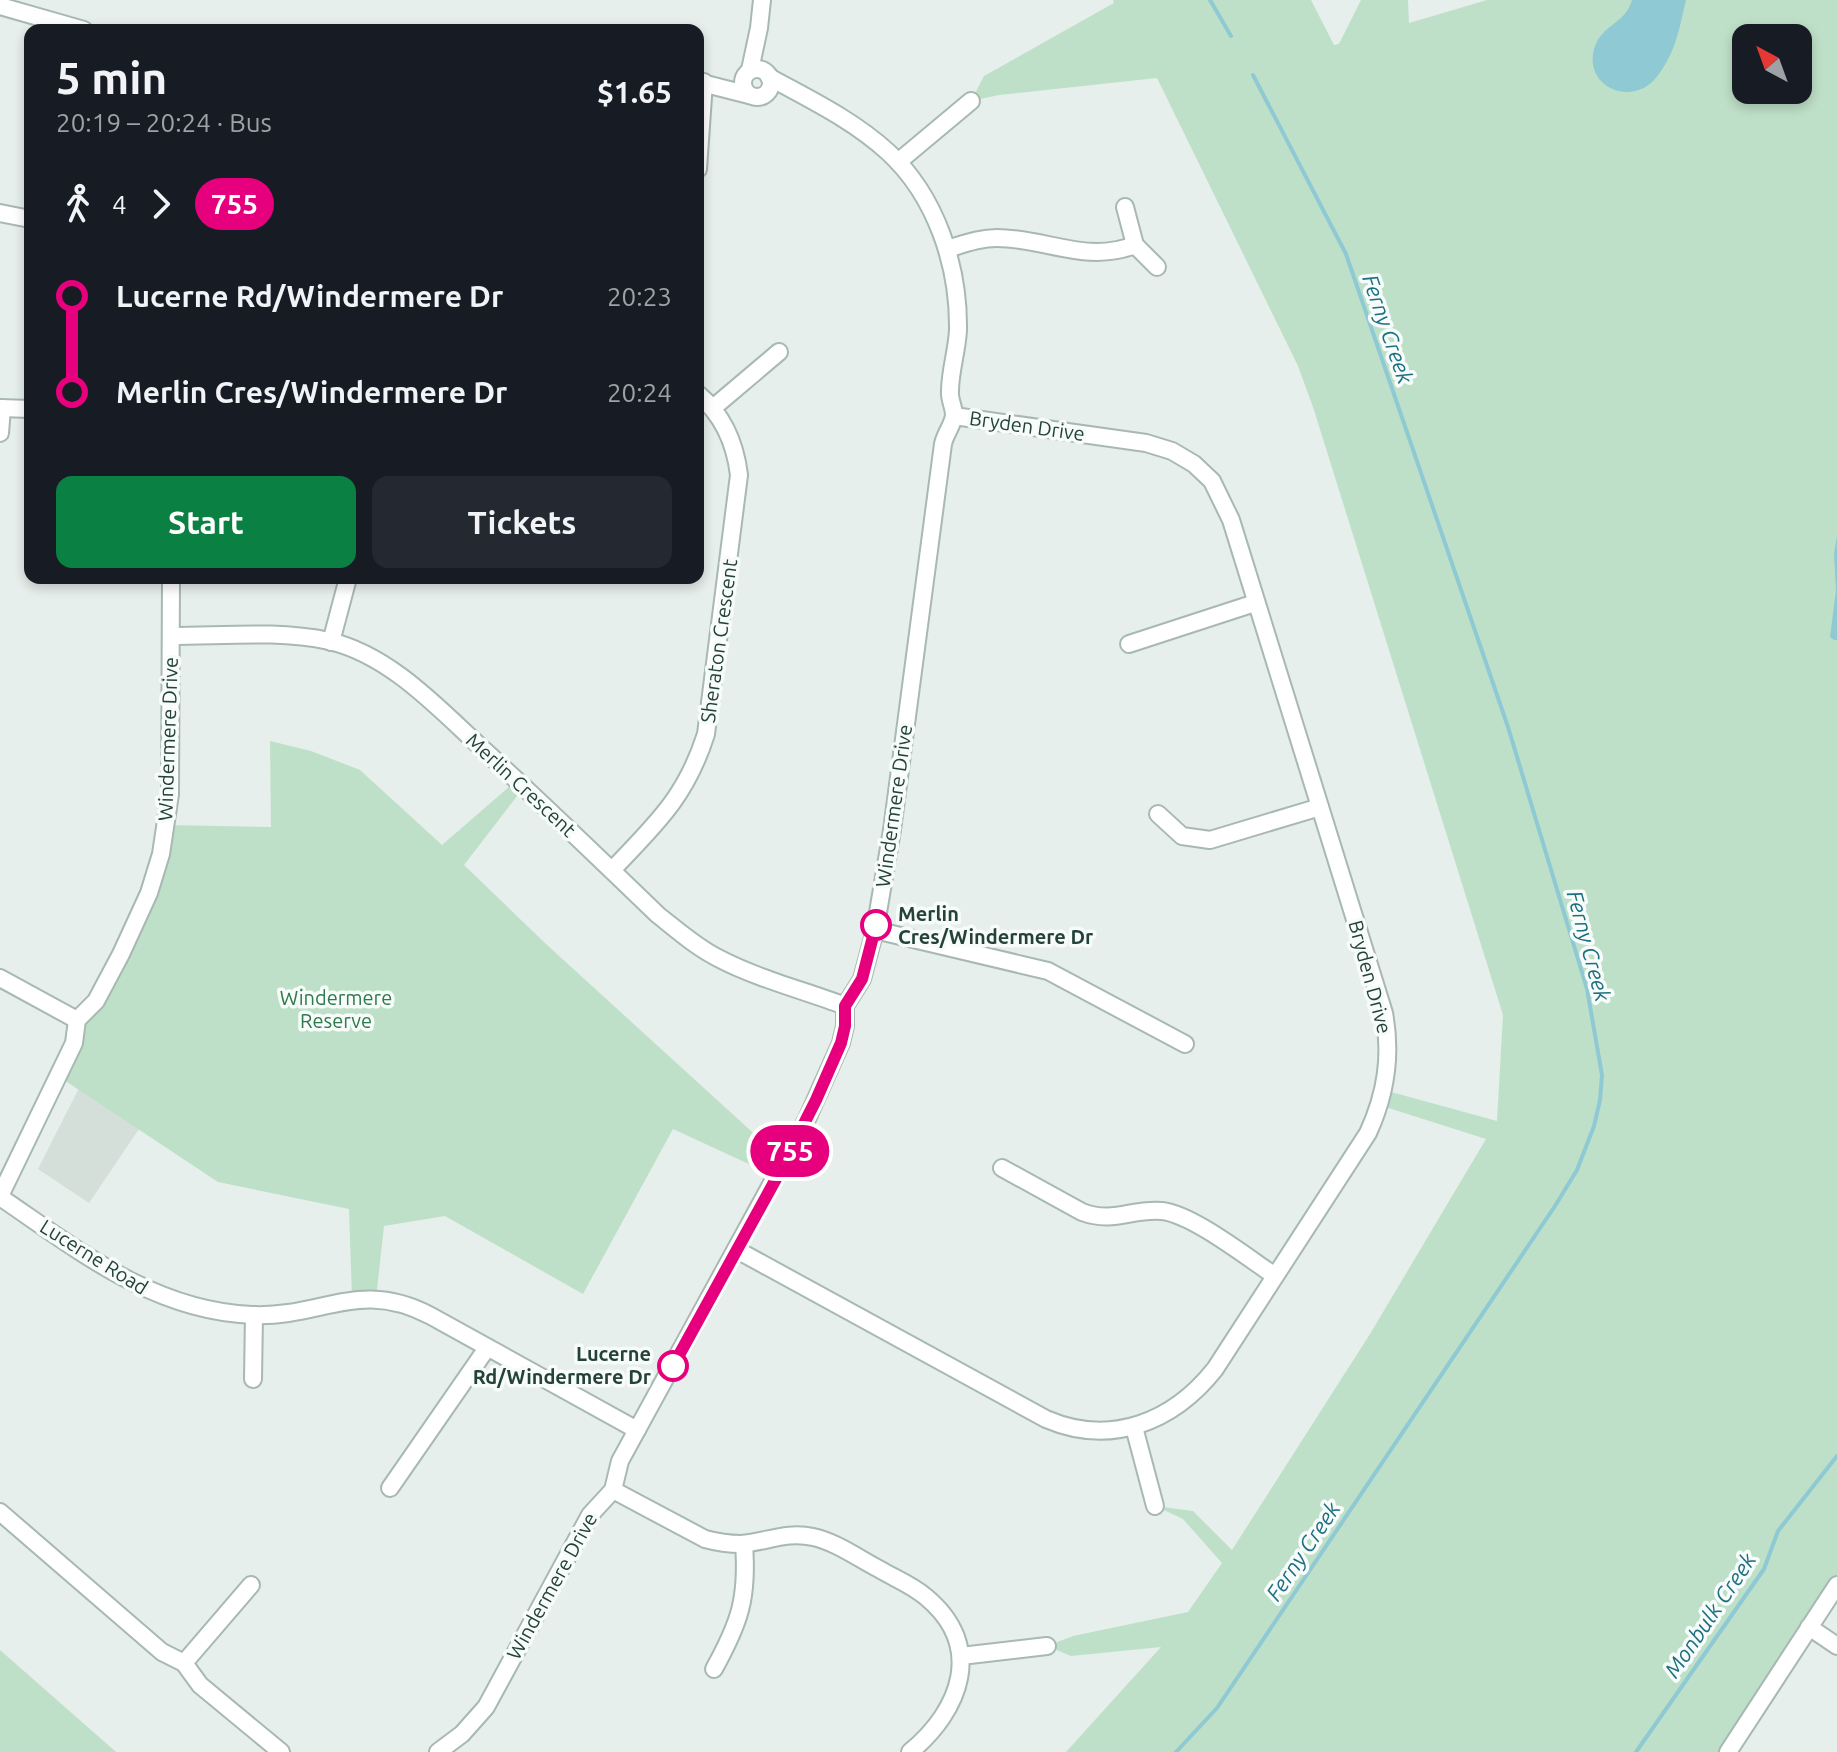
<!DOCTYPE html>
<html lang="en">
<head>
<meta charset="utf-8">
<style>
	body { margin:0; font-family:Ubuntu,sans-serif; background:#242831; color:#f1f3f6; height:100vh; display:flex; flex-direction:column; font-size:30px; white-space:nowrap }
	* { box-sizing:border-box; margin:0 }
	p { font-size:26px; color:#9ea1a6 }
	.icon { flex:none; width:44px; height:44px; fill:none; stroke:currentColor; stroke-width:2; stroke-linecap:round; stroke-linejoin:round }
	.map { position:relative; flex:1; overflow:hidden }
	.details { position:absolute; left:24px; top:24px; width:680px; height:560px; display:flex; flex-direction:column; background:#171b24; border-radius:16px; box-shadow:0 4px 12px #0003 }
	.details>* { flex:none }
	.badge { padding:0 16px; border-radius:26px; font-size:28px; line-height:52px }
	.needle { width:52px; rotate:319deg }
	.buttons { position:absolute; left:1732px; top:24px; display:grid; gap:16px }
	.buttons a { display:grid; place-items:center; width:80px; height:80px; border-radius:16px; background:#171b24; box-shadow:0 4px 12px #0003; font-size:40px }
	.map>.badge { position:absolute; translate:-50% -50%; box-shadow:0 0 0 4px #fff }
	.legs { display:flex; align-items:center; gap:12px; height:88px; padding:0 32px; font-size:26px }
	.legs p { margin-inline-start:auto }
	.head { display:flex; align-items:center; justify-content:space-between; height:136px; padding:0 32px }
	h1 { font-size:44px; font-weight:700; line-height:60px }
	.action { display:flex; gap:16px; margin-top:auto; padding:16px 32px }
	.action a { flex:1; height:92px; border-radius:16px; background:#0b8043; color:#fff; font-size:32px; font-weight:700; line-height:92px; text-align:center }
	.action a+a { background:#242831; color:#f1f3f6 }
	ul { padding:0 32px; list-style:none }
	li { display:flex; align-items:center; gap:28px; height:96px; font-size:30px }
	li i { display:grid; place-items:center; width:12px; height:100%; margin:0 10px; background:currentColor }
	li i::after { content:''; width:20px; height:20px; margin:-10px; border:6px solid; border-radius:50%; background:#171b24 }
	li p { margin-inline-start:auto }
	li:first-child i { background:linear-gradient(#0000 50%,currentColor 0) }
	li:last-child i { background:linear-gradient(currentColor 50%,#0000 0) }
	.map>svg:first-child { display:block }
	.built { fill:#d4dfda }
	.green { fill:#bfe0c8; fill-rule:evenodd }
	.water { fill:#8ec9d4 }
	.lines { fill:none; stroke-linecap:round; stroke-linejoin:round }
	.stream { stroke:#8ec9d4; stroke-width:4 }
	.minor-casing { stroke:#a8b8b2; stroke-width:20 }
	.minor { stroke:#fff; stroke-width:16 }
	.line-1-casing { stroke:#fff; stroke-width:18 }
	.line-1 { stroke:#e6007e; stroke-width:12 }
	.stop-1-dot { fill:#fff; stroke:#e6007e; stroke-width:4 }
	.labels { text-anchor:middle; stroke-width:7; stroke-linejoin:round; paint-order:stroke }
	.street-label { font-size:20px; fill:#24423a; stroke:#f7fbf9 }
	.stop-label { font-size:20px; font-weight:bold; fill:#24423a; stroke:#f7fbf9; text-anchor:start }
	.park-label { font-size:20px; fill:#2d7a4b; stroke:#f7fbf9 }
	.water-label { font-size:22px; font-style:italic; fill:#1c6f80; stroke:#f7fbf9 }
</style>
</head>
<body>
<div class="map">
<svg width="1837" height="1752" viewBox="0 0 1837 1752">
	<rect width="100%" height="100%" fill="#e6efeb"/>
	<polygon class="built" points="79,1088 139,1129 89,1203 38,1169"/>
	<g class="green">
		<path d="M1113 0H1311L1334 45 1339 44 1361 0H1408L1409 23 1487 0H1837V1585L1728 1752H1066L1161 1647 1071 1656 1047 1646 1073 1636 1188 1612 1222 1563 1183 1519 1155 1506 1193 1511 1232 1550 1370 1334 1486 1139 1379 1105 1384 1090 1497 1121 1503 1015 1314 410 1298 366 1157 78 999 95 971 101 984 76 1114 3ZM1746 38H1798V90H1746Z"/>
		<polygon points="270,741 311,751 360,770 442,845 517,780 524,787 464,865 546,944 785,1162 777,1177 673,1129 583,1294 445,1216 384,1226 376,1299 352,1299 349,1209 218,1182 58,1076 121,954 166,825 271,827"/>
		<polygon points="0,1650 116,1752 0,1752"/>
	</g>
	<g class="water">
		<path d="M1632 0H1686C1679 30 1675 56 1654 80 1631 105 1588 88 1593 54 1598 24 1625 26 1632 0Z"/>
		<polygon points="1837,536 1837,640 1834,640 1830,637 1836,590 1834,554"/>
	</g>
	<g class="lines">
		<g class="stream">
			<polyline points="1210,0 1231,36"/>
			<polyline points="1176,1752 1217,1708 1555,1206 1577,1170 1594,1126 1600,1100 1602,1075 1587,989 1508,727 1346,254 1253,75"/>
			<polyline points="1636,1752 1764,1569 1778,1531 1837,1456"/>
		</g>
		<g class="minor-casing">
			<g id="minor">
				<polyline points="0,6 84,30"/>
				<circle cx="757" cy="83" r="14"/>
				<polyline points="750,70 759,28 762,0"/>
				<polyline points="698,82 749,95"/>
				<polyline points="898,162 971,101"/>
				<polyline points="698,169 704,82"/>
				<polyline points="1125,207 1135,245 1157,267"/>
				<polyline points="0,213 30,219"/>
				<path d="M947 249C964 244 979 238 997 238 1046 238 1085 264 1135 245"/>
				<polyline points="714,407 779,352"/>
				<polyline points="0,408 30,409"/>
				<polyline points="0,433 2,408"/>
				<path d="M171 636C223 636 278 630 329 641 391 655 441 711 486 752 544 805 601 860 658 915 677 930 696 947 718 958 758 979 803 990 845 1006"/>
				<polyline points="331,642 348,578"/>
				<polyline points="1129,644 1255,603"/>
				<polyline points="1158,814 1182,836 1210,840 1320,807"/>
				<path d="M612 870C656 824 686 797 706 734L739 475C735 442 723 415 698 394"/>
				<polyline points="875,930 1048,971 1185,1044"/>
				<polyline points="0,978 77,1020"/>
				<path d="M1002 1168 1082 1212C1114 1224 1132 1208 1162 1211 1192 1214 1248 1258 1275 1276"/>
				<polyline points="0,1196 74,1043 77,1020 96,1001 121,954 149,893 161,854 170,794 171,578"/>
				<path d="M0 1197C78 1250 153 1311 252 1315 323 1318 359 1278 431 1316L637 1430"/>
				<path d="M737 1250 1046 1419C1111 1447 1173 1422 1215 1369L1368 1133C1386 1094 1392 1056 1384 1013L1231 520 1212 481 1194 464 1172 451 1146 443 954 416"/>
				<polyline points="253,1379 254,1315"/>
				<polyline points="1134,1427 1155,1506"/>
				<polyline points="390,1488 487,1348"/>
				<path d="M613 1490 705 1539C716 1542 728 1544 741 1544 766 1542 787 1531 813 1537 836 1542 858 1558 879 1569 894 1578 912 1585 926 1597 985 1646 961 1710 910 1752"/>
				<polyline points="0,1512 162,1652 184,1663 200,1685 281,1752"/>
				<polyline points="1809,1627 1837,1646"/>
				<polyline points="961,1656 1047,1646"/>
				<polyline points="184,1663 251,1585"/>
				<path d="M714 1669C740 1622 748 1598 744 1544"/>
				<path d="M438 1752 462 1734 486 1707 590 1515 613 1490 620 1461 807 1119 841 1043 845 1026V1006L862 979 875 930 892 830 943 444C945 434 953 425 954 415 954 407 949 399 950 391 950 371 957 351 958 330 959 266 936 196 888 152 853 120 811 100 769 77"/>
				<polyline points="1728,1752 1837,1585"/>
			</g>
		</g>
		<use href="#minor" class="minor"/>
	</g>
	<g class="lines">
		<g class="line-1-casing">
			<polyline id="line-1" points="673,1366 777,1177 816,1100 841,1043 845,1026 845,1006 862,979 876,925"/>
		</g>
		<use href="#line-1" class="line-1"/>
	</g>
	<g class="stop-1-dot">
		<circle cx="876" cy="925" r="14"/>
		<circle cx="673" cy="1366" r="14"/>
	</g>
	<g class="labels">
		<g class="street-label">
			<text transform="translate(1027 426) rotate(8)" y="7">Bryden Drive</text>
			<text transform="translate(719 641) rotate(-82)" y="7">Sheraton Crescent</text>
			<text transform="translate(168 739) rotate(-88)" y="7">Windermere Drive</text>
			<text transform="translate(521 785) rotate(43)" y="7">Merlin Crescent</text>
			<text transform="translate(894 806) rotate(-82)" y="7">Windermere Drive</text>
			<text transform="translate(1370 977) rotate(75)" y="7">Bryden Drive</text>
			<text transform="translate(94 1257) rotate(32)" y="7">Lucerne Road</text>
			<text transform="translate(552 1586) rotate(-61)" y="7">Windermere Drive</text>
		</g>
		<g class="stop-label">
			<text x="898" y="921">Merlin<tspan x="898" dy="23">Cres/Windermere Dr</tspan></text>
			<text x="651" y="1361" text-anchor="end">Lucerne<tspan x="651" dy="23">Rd/Windermere Dr</tspan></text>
		</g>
		<g class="park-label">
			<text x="336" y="1005">Windermere<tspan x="336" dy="23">Reserve</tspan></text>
		</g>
		<g class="water-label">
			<text transform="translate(1388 329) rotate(71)" y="8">Ferny Creek</text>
			<text transform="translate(1589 946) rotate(75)" y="8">Ferny Creek</text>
			<text transform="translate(1303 1551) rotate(-56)" y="8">Ferny Creek</text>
			<text transform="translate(1710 1615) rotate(-56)" y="8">Monbulk Creek</text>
		</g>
	</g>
</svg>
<div class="buttons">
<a><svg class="needle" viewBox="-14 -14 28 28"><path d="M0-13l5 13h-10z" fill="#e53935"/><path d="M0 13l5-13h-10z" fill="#9ea1a6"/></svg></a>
</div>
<b class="badge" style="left:790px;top:1151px;background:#e6007e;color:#fff">755</b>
<section class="details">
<div class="head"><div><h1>5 min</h1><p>20:19 – 20:24 · Bus</p></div><b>$1.65</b></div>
<div class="legs"><svg class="icon" aria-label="walk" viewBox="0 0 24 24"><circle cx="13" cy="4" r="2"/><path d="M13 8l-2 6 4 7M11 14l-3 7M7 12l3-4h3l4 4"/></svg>4<svg class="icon" aria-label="forward" viewBox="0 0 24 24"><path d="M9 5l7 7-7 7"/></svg><b class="badge" style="background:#e6007e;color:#fff">755</b></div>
<ul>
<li><i style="color:#e6007e"></i><b>Lucerne Rd/Windermere Dr</b><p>20:23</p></li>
<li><i style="color:#e6007e"></i><b>Merlin Cres/Windermere Dr</b><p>20:24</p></li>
</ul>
<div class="action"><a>Start</a><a>Tickets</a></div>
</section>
</div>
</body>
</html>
